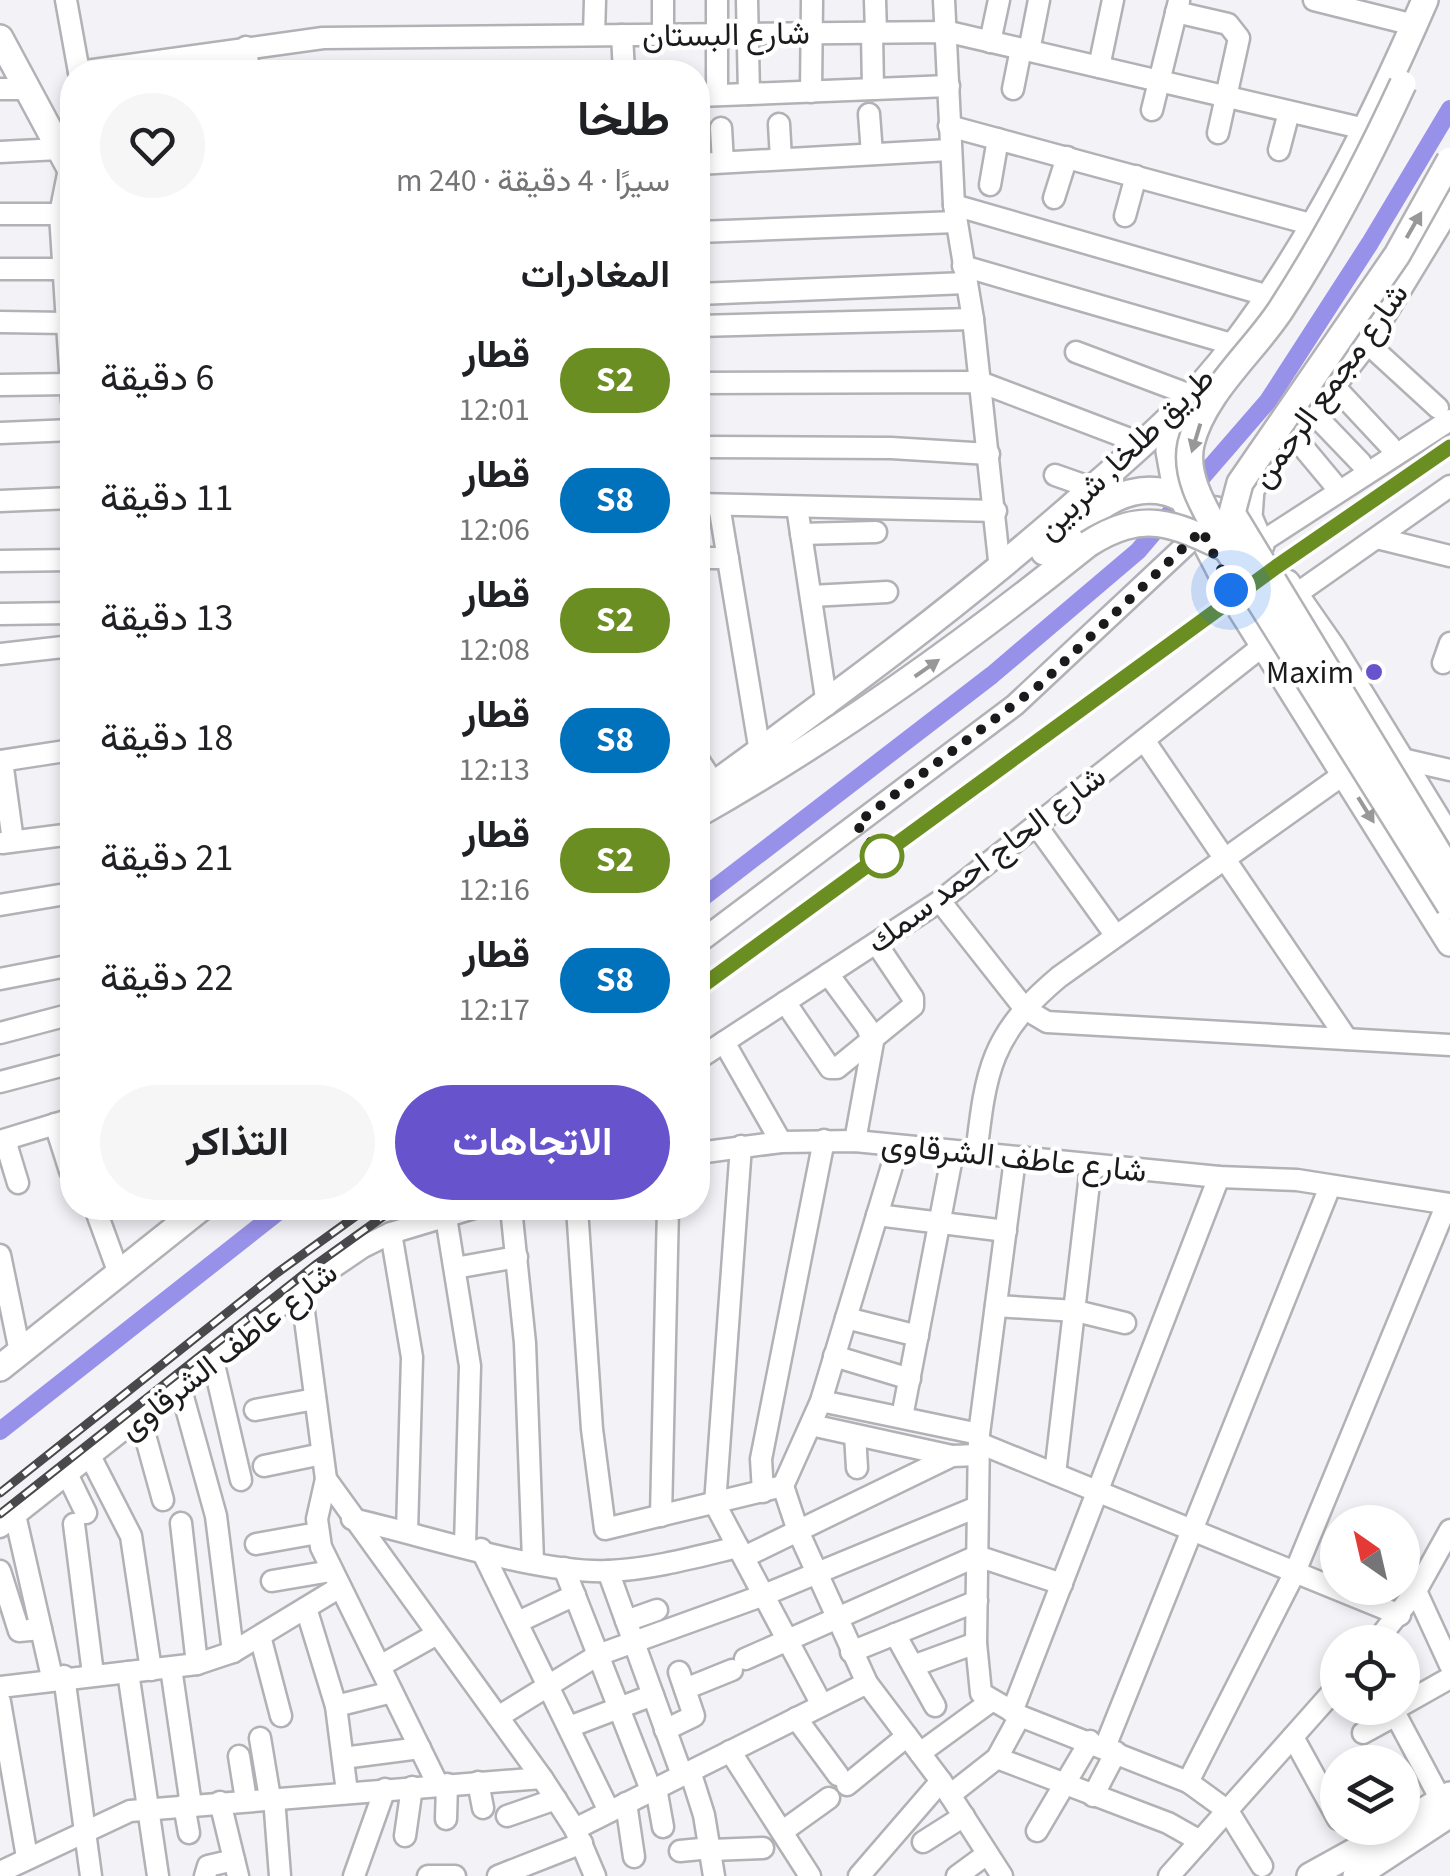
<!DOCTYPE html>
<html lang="ar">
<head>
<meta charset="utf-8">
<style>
	body { margin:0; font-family:"Source Sans 3",Vazirmatn,sans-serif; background:#f6f6f6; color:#202124; direction:rtl; height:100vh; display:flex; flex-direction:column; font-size:38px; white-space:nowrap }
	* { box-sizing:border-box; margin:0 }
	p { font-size:32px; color:#757577 }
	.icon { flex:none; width:55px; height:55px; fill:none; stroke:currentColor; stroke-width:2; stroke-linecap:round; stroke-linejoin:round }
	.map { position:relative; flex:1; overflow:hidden; direction:ltr }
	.drawer { position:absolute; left:60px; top:60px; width:650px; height:1160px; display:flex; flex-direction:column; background:#fff; border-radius:40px; box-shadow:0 5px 15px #0003; direction:rtl }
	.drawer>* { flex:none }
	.badge { padding:0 20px; border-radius:32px; font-size:35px; line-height:65px }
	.needle { width:65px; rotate:326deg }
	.controls { position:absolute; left:1320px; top:1505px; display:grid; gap:20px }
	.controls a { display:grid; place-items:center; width:100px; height:100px; border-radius:50%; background:#fff; box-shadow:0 5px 15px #0003; font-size:50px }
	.you { position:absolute; width:50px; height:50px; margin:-25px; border:8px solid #fff; border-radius:50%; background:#1a73e8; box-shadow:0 0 0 15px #1a73e833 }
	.map>.badge { position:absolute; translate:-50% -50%; box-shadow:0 0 0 5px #fff }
	h2 { padding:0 40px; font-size:38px; line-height:90px }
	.round { display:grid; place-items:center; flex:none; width:105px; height:105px; border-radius:52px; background:#f6f6f6 }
	.overview { display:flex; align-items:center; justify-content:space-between; height:170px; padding:0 40px }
	h1 { font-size:48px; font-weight:700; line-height:75px }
	.action { display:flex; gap:20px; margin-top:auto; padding:20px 40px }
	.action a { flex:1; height:115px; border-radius:60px; background:#6753cc; color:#fff; font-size:40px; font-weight:700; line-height:115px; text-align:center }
	.action a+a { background:#f6f6f6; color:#202124 }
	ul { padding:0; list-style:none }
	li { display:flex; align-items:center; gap:30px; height:120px; padding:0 40px }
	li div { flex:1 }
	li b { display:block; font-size:38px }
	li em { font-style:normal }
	li .badge { min-width:110px; font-weight:700; text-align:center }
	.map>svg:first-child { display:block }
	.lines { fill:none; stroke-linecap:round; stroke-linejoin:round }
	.canal { stroke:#9891e9; stroke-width:18 }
	.minor-casing { stroke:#b1b1b6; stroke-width:25 }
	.major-casing { stroke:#b1b1b6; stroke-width:30 }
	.minor { stroke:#fff; stroke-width:20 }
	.major { stroke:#fff; stroke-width:25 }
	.rail-casing { stroke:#49494b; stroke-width:9 }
	.rail { stroke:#fff; stroke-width:5; stroke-dasharray:15; stroke-linecap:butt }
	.major-bridge-casing { stroke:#b1b1b6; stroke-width:30; stroke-linecap:butt }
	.major-bridge { stroke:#fff; stroke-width:25 }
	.oneway { fill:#989899 }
	.line-casing { stroke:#fff; stroke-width:22 }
	.line { stroke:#6b8e23; stroke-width:15 }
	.walk { stroke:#1b1b1d; stroke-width:10; stroke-dasharray:0 18 }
	.poi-dot { fill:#6753cc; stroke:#fff; stroke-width:4 }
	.stop-dot { fill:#fff; stroke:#6b8e23; stroke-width:5 }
	.labels { text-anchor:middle; stroke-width:9; stroke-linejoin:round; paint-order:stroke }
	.street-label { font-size:32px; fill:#1b1b1d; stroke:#fff }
	.poi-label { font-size:32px; fill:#1b1b1d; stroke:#fff; text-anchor:end }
</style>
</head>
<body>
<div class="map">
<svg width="1450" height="1876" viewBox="0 0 1450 1876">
	<rect width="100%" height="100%" fill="#f2f2f7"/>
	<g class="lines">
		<g class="canal">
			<polyline points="1189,492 1268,401 1370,243 1450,109"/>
			<polyline points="698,901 992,675 1138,551 1172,511"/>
			<polyline points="0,1431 283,1208"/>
		</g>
		<g class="minor-casing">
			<g id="minor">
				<polyline points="66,0 79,72"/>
				<polyline points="747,0 749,94"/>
				<polyline points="875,0 876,33"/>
				<polyline points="944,0 954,205 973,319 1000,570"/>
				<polyline points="1314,0 1414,25"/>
				<polyline points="1176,12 1228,24 1239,38 1218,133"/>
				<polyline points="872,33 873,89"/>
				<polyline points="594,35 595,0"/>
				<polyline points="622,35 624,72"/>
				<polyline points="663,35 663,0"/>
				<polyline points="990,42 999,0"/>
				<polyline points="246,47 249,72"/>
				<polyline points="1029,51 1039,0"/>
				<polyline points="1099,67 1113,0"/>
				<polyline points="79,72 323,38 949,32 1365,129"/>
				<polyline points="0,89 27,89"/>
				<polyline points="1013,89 1021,49"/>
				<polyline points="811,92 812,0"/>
				<polyline points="717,95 717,0"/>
				<polyline points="698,96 949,86"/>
				<polyline points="1152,110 1179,1"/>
				<polyline points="869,114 872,154"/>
				<polyline points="779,124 781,159"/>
				<polyline points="949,126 1314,225"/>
				<polyline points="721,128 723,162"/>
				<polyline points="1279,150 1289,112"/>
				<polyline points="0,152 59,149"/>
				<polyline points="72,154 60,214 72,401"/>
				<polyline points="698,164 949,150"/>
				<polyline points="990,185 998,139"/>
				<polyline points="1054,198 1067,157"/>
				<polyline points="954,205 1269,296"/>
				<polyline points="0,214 60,214"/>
				<polyline points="1125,216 1136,176"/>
				<polyline points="698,232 956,222"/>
				<polyline points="963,266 1235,345"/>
				<polyline points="0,269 63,269"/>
				<polyline points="698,294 966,283"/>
				<polyline points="0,322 67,323"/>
				<polyline points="698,326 973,319"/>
				<polyline points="1366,342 1438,408"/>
				<polyline points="1076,352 1193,396"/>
				<polyline points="698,383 980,382 1143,444"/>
				<polyline points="0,385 71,384"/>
				<polyline points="1334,386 1390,446"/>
				<polyline points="1312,412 1361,463"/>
				<polyline points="0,433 72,430"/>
				<polyline points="1293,435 1333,483"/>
				<polyline points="698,447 891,448 989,454"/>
				<polyline points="1055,475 1092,488"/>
				<polyline points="0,501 72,498"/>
				<polyline points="698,504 996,511"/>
				<polyline points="719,505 760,752"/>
				<polyline points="797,507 827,705"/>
				<polyline points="801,534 876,532"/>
				<polyline points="1377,538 1450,556"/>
				<polyline points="1260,543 1450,420"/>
				<polyline points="698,558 728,558"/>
				<polyline points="0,561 72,560"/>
				<polyline points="1295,595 1450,486"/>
				<polyline points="811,596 887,592"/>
				<polyline points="0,614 72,613"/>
				<polyline points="0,654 72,646"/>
				<polyline points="1443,663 1450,643"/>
				<polyline points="1144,740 1347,1039"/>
				<polyline points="698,759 714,784"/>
				<polyline points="1402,759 1450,770"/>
				<polyline points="0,761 72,750"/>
				<polyline points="2,761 13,841"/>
				<polyline points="1036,825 1116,936"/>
				<polyline points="2,843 72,834"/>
				<polyline points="940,901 1025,1009 1047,1022 1450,1045"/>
				<polyline points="0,905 72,893"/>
				<polyline points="698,943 1015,705 1202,530"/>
				<polyline points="828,974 867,1027 873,1042 855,1141"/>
				<polyline points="0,979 72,965"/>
				<polyline points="785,1002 830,1068 837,1068 913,1006 913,998 876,943"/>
				<polyline points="0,1033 72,1014"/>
				<polyline points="724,1042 781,1142"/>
				<polyline points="698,1059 940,901 1264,645"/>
				<polyline points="0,1082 72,1063"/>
				<polyline points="55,1124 70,1171"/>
				<polyline points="5,1140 18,1183"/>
				<polyline points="0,1141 72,1119"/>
				<polyline points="741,1146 715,1504 822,1705"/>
				<polyline points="898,1146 821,1401 783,1486 798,1531 867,1683 941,1781 1002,1876"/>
				<polyline points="698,1153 781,1142 855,1141 1219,1177 1297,1180 1450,1204"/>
				<path d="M976 1155C986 1070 990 1035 1059 977L1344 774"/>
				<polyline points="1015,1159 979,1434 976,1643 981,1693 1020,1716 1188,1782 1228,1811 1262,1866"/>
				<polyline points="95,1208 118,1271"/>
				<polyline points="511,1208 525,1343 533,1561"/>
				<polyline points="577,1208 592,1429 605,1529 783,1486"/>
				<polyline points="877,1215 1006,1231"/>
				<polyline points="446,1217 470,1366 465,1545"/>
				<polyline points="391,1233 412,1357 407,1532"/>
				<polyline points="0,1255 20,1352"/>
				<polyline points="455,1268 517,1257"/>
				<polyline points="301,1289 326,1479 542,1778 575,1829 595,1876"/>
				<polyline points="996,1306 1076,1311 1125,1323"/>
				<polyline points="846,1318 918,1336"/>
				<polyline points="834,1356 910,1379"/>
				<polyline points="213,1360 241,1480"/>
				<polyline points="180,1386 216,1516 233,1652"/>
				<polyline points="821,1401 979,1434"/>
				<polyline points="255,1410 315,1399"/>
				<polyline points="140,1417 163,1500"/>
				<polyline points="902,1417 953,1152"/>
				<polyline points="811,1425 952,1456"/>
				<polyline points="855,1435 857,1468"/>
				<polyline points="979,1443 1400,1615"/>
				<polyline points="90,1456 131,1536 151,1670"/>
				<polyline points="264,1466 322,1454"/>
				<polyline points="67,1474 86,1513"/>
				<polyline points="1055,1474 1091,1166"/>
				<polyline points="326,1479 317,1519 321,1547 438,1785"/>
				<polyline points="763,1492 761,1459 824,1140"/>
				<polyline points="15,1515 52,1677"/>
				<polyline points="661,1516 668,1208"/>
				<path d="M352 1519C424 1535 538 1574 609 1571 653 1569 696 1557 738 1547"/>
				<polyline points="181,1523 197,1664"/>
				<polyline points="74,1524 93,1674"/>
				<polyline points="0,1527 301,1289 363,1247 391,1233 474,1208"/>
				<polyline points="256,1544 318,1533"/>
				<polyline points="481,1549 609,1811"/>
				<polyline points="744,1557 952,1456 978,1455"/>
				<polyline points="564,1568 651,1790"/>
				<polyline points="0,1571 19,1631 41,1629"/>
				<polyline points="608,1571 682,1775"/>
				<polyline points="272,1581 331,1571"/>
				<polyline points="1416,1591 1450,1665"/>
				<polyline points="306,1608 336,1706 347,1792"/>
				<polyline points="626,1621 657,1610"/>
				<polyline points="518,1622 575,1595"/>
				<polyline points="895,1634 935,1706"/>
				<polyline points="260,1636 281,1716"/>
				<polyline points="1376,1642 1416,1591 1450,1530"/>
				<polyline points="851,1652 977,1601"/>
				<polyline points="745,1659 977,1556 1062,1584"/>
				<polyline points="380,1666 437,1634"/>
				<polyline points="913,1666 976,1643"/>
				<polyline points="171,1668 191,1805"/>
				<polyline points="128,1672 158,1876"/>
				<polyline points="64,1676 91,1876"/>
				<polyline points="0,1687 197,1664 233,1652 340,1587"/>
				<polyline points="685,1689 732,1670"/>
				<polyline points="0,1702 27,1857"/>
				<polyline points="1402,1705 1450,1678"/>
				<polyline points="336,1706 392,1692"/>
				<polyline points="1392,1708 1441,1800"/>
				<polyline points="1012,1712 1219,1177"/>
				<polyline points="498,1717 598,1655 764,1595 977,1507"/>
				<polyline points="796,1718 838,1775"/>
				<polyline points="569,1727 653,1695"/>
				<polyline points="665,1730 694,1716 679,1672"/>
				<polyline points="1363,1733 1396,1715"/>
				<polyline points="1293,1737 1338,1819"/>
				<polyline points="260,1738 270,1798"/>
				<polyline points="1105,1747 1327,1194"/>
				<polyline points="730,1751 810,1876"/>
				<polyline points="920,1753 990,1702"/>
				<polyline points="239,1756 246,1800"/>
				<polyline points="343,1758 420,1748"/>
				<polyline points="997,1758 1168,1823 1200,1841"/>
				<polyline points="690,1771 704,1815 714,1876"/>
				<polyline points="478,1782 483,1808"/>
				<polyline points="1188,1782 1295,1572 1444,1211"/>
				<polyline points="847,1785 907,1736"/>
				<polyline points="656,1788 663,1827"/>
				<polyline points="950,1795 997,1758 1020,1716"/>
				<polyline points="1093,1796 1116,1752"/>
				<polyline points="274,1798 280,1876"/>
				<polyline points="220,1802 238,1876"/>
				<polyline points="626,1803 634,1857"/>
				<polyline points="184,1805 189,1833"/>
				<polyline points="507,1816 556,1799"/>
				<polyline points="446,1819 447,1784"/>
				<polyline points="575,1829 867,1683"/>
				<polyline points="783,1831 829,1798"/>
				<polyline points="1037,1831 1090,1741"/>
				<polyline points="405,1836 412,1787"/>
				<polyline points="923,1842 964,1816"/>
				<polyline points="711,1850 763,1848"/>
				<polyline points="680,1851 711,1848"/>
				<polyline points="0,1872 130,1811 542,1778"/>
				<polyline points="205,1876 208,1866 234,1860"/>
				<polyline points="354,1876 385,1789"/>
				<polyline points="428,1876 455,1876"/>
				<polyline points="498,1876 582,1843"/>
				<polyline points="859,1876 941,1781"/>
				<polyline points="957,1876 987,1854"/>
				<polyline points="1169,1876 1338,1686"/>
			</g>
		</g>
		<g class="major-casing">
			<g id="major">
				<polyline points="0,38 72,172"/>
				<polyline points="1172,416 1169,451 1175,484 1235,600 1450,943"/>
				<polyline points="1261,545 1249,517 1251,489 1366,342 1450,204"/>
				<path d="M1044 552C1080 525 1115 481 1165 492 1184 497 1197 508 1216 510"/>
				<polyline points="1287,583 1333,649 1450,840"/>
				<path d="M698 796C829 701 959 606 1080 499 1135 451 1191 404 1235 344 1314 239 1373 120 1425 0"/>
				<path d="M698 814C836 736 964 644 1088 544"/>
				<polyline points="0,1368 201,1208"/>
				<polyline points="1402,1824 1450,1795"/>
				<polyline points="1310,1876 1397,1828"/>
				<polyline points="1356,1876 1450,1814"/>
			</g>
		</g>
		<use href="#minor" class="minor"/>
		<use href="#major" class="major"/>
		<g class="rail-casing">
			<g id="rail">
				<polyline points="698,989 1276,567 1450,447"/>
				<polyline points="0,1493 277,1273 367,1208"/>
				<polyline points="0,1514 314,1266 395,1208"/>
			</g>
		</g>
		<use href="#rail" class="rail"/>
		<g class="major-bridge-casing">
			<g id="major-bridge">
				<path d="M1403 84C1367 162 1327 239 1280 311 1252 353 1203 394 1191 444 1183 481 1211 518 1227 549L1450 906"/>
				<polyline points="1450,160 1397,255 1240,483 1232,513 1450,872"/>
				<path d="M1088 544C1143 509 1173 523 1227 549"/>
			</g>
		</g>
		<use href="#major-bridge" class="major-bridge"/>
	</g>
	<defs><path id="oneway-solid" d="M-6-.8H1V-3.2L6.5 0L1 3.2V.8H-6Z" transform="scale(2.5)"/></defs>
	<g class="oneway">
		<use href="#oneway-solid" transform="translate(1414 225) rotate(-60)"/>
		<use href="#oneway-solid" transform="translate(1196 438) rotate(107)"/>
		<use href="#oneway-solid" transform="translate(927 668) rotate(-35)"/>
		<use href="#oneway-solid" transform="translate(1366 810) rotate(58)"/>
	</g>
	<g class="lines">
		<g class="line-casing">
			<polyline id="line" points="698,989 1276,567 1450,447"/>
		</g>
		<use href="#line" class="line"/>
		<polyline class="walk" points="882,856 856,824 1041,684 1202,530 1231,590"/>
	</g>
	<circle class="poi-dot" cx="1374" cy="672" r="10"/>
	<circle class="stop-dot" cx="882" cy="856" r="20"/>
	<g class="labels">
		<g class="street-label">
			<text transform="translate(726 34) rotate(-1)" y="11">شارع البستان</text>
			<text transform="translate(1329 385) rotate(-54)" y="11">شارع مجمع الرحمن</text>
			<text transform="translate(1125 453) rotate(-44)" y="11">طريق طلخا, شربين</text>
			<text transform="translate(986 859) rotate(-37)" y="11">شارع الحاج احمد سمك</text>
			<text transform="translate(1014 1157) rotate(6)" y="11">شارع عاطف الشرقاوى</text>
			<text transform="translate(228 1350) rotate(-38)" y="11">شارع عاطف الشرقاوى</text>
		</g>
		<g class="poi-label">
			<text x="1354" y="683">Maxim</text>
		</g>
	</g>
</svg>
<div class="controls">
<a><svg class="needle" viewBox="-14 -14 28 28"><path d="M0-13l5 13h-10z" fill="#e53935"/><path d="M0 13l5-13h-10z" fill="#757577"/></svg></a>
<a><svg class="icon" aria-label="locate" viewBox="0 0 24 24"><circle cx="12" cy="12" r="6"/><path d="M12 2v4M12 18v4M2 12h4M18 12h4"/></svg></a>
<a><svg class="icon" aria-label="layers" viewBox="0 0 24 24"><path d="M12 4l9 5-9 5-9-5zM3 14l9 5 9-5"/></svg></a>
</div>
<div class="you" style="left:1231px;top:590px"></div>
<section class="drawer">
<div class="overview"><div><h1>طلخا</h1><p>سيرًا · 4 دقيقة · 240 m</p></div><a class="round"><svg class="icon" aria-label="heart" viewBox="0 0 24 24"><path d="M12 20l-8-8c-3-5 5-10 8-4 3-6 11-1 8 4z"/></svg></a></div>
<h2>المغادرات</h2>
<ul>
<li><span class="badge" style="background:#6b8e23;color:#fff">S2</span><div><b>قطار</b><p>12:01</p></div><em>6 دقيقة</em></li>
<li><span class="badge" style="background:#0072bc;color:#fff">S8</span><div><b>قطار</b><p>12:06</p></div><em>11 دقيقة</em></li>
<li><span class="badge" style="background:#6b8e23;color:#fff">S2</span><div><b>قطار</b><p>12:08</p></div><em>13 دقيقة</em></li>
<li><span class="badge" style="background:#0072bc;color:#fff">S8</span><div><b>قطار</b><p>12:13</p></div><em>18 دقيقة</em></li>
<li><span class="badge" style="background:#6b8e23;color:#fff">S2</span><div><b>قطار</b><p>12:16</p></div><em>21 دقيقة</em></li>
<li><span class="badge" style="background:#0072bc;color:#fff">S8</span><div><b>قطار</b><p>12:17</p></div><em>22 دقيقة</em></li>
</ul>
<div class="action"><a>الاتجاهات</a><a>التذاكر</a></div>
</section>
</div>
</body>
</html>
